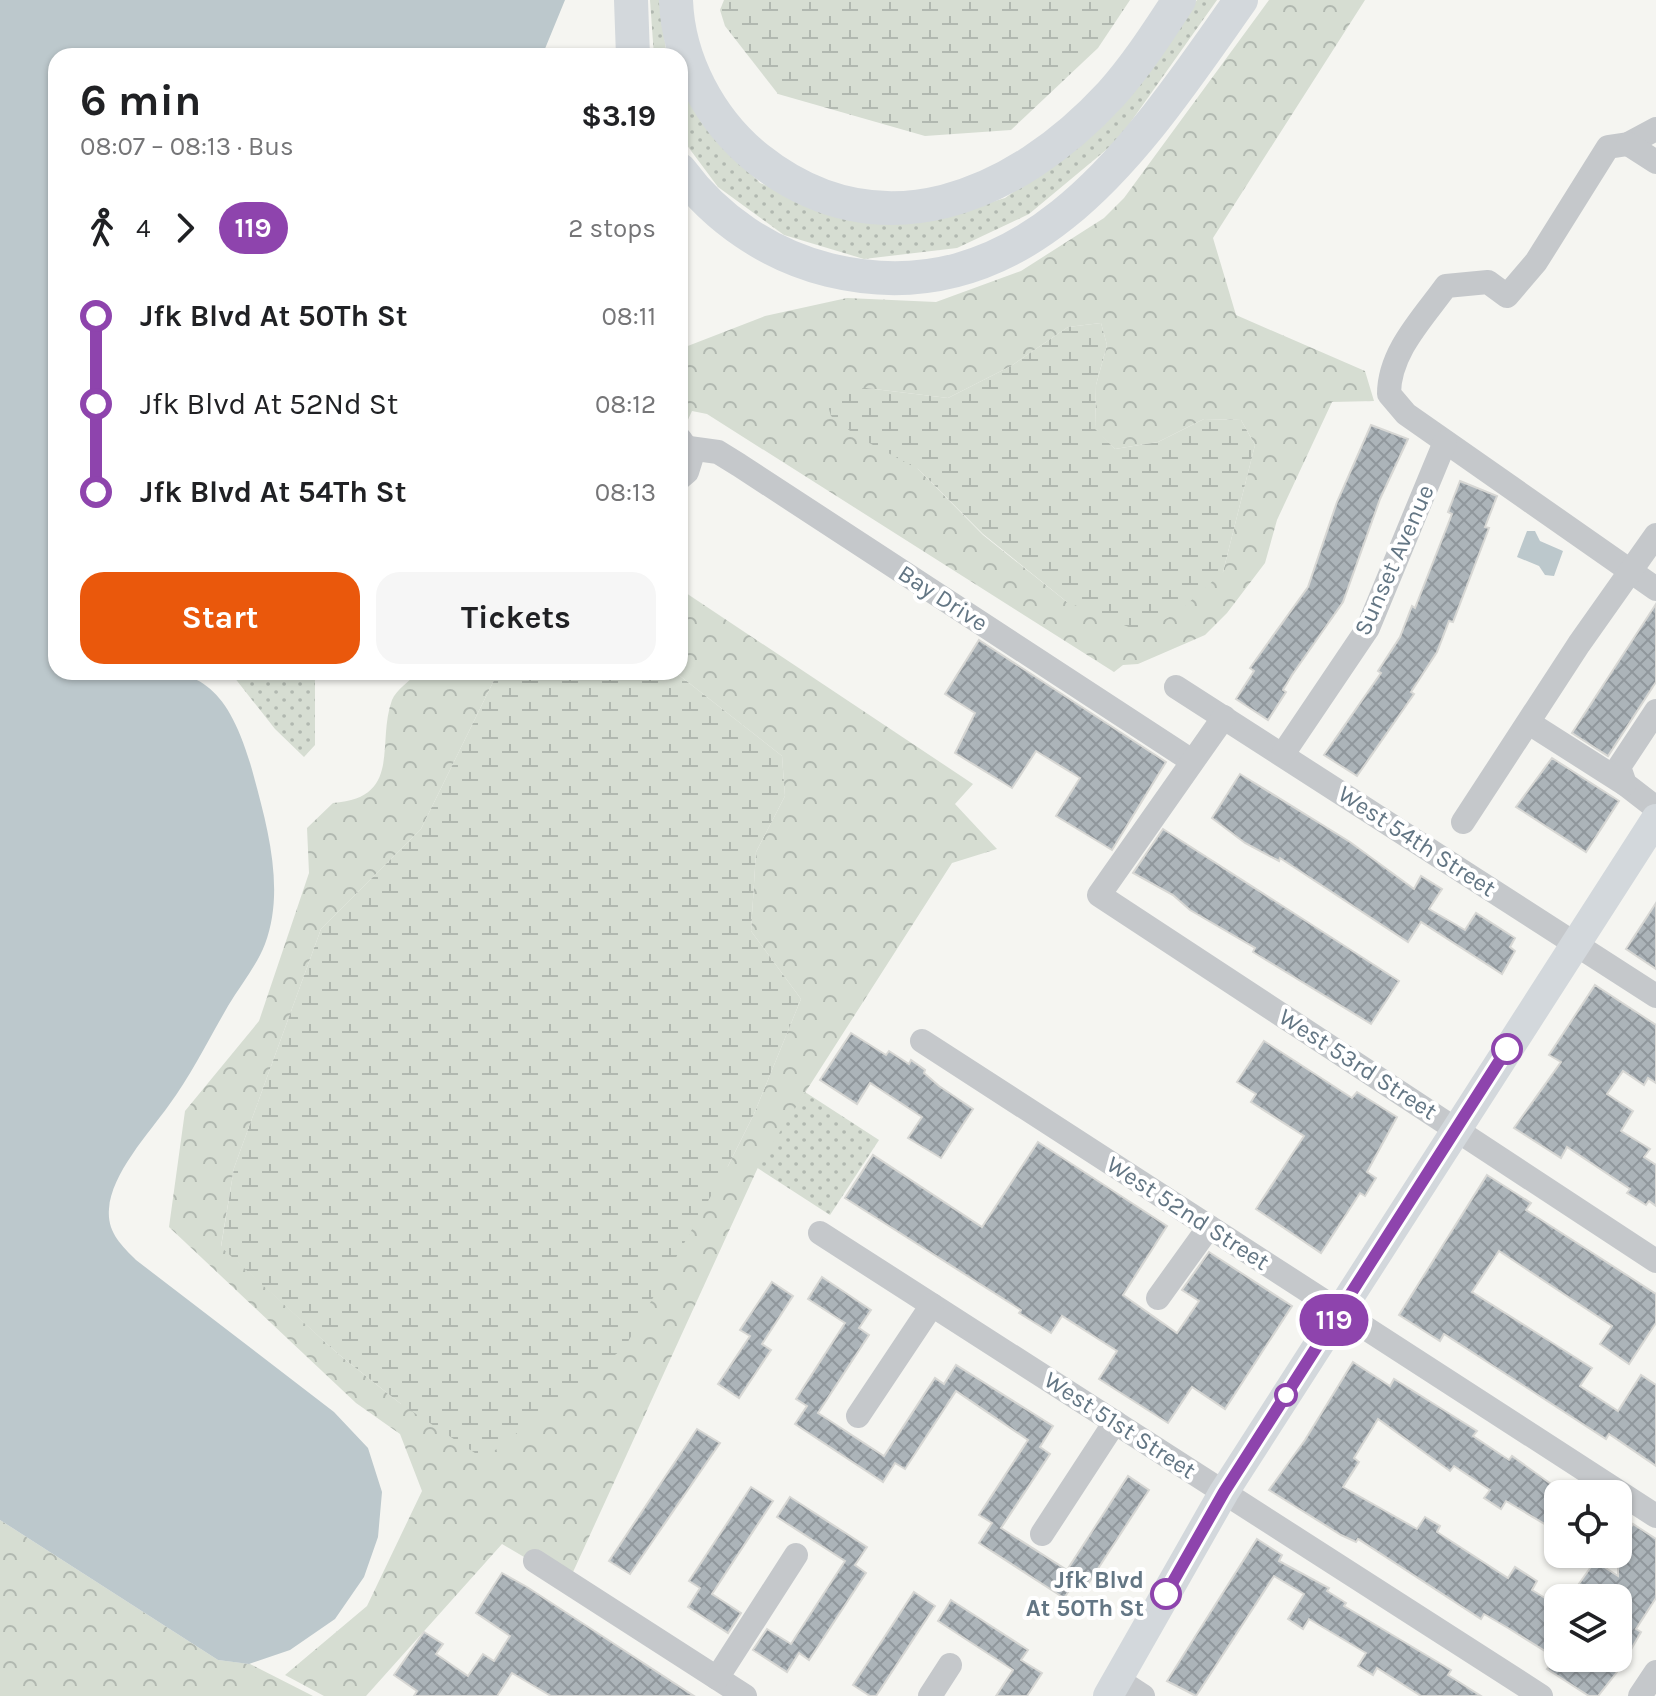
<!DOCTYPE html>
<html lang="en">
<head>
<meta charset="utf-8">
<style>
	body { margin:0; font-family:Karla,sans-serif; background:#f6f6f6; color:#202124; height:100vh; display:flex; flex-direction:column; font-size:30px; white-space:nowrap }
	* { box-sizing:border-box; margin:0 }
	p { font-size:26px; color:#757577 }
	.icon { flex:none; width:44px; height:44px; fill:none; stroke:currentColor; stroke-width:2; stroke-linecap:round; stroke-linejoin:round }
	.map { position:relative; flex:1; overflow:hidden }
	.drawer { position:absolute; left:48px; top:48px; width:640px; height:632px; display:flex; flex-direction:column; background:#fff; border-radius:24px; box-shadow:0 2px 6px #0004 }
	.drawer>* { flex:none }
	.badge { padding:0 16px; border-radius:26px; font-size:28px; line-height:52px }
	.tools { position:absolute; left:1544px; top:1480px; display:grid; gap:16px }
	.tools a { display:grid; place-items:center; width:88px; height:88px; border-radius:16px; background:#fff; box-shadow:0 2px 6px #0004; font-size:40px }
	.map>.badge { position:absolute; translate:-50% -50%; box-shadow:0 0 0 4px #fff }
	.legs { display:flex; align-items:center; gap:12px; height:88px; padding:0 32px; font-size:26px }
	.legs p { margin-inline-start:auto }
	.summary { display:flex; align-items:center; justify-content:space-between; height:136px; padding:0 32px }
	h1 { font-size:44px; font-weight:700; line-height:60px }
	.cta { display:flex; gap:16px; margin-top:auto; padding:16px 32px }
	.cta a { flex:1; height:92px; border-radius:24px; background:#ea580c; color:#fff; font-size:32px; font-weight:700; line-height:92px; text-align:center }
	.cta a+a { background:#f6f6f6; color:#202124 }
	ul { padding:0 32px; list-style:none }
	li { display:flex; align-items:center; gap:28px; height:88px; font-size:30px }
	li i { display:grid; place-items:center; width:12px; height:100%; margin:0 10px; background:currentColor }
	li i::after { content:''; width:20px; height:20px; margin:-10px; border:6px solid; border-radius:50%; background:#fff }
	li p { margin-inline-start:auto }
	li:first-child i { background:linear-gradient(#0000 50%,currentColor 0) }
	li:last-child i { background:linear-gradient(currentColor 50%,#0000 0) }
	.map>svg:first-child { display:block }
	.grass { fill:url(#grass-dots) }
	.forest { fill:url(#forest-crowns); fill-rule:evenodd }
	.wetland { fill:url(#wetland-marsh) }
	.water { fill:#bcc8cc }
	.building { fill:url(#building-cross-hatch); stroke:#d7d7d4; stroke-width:2 }
	.lines { fill:none; stroke-linecap:round; stroke-linejoin:round }
	.minor { stroke:#c5c8cb; stroke-width:24 }
	.major { stroke:#d3d8dc; stroke-width:30 }
	.highway { stroke:#d3d8dc; stroke-width:34 }
	.line-1-casing { stroke:#fff; stroke-width:18 }
	.line-1 { stroke:#8e44ad; stroke-width:12 }
	.stop-1-dot { fill:#fff; stroke:#8e44ad; stroke-width:4 }
	.labels { text-anchor:middle; stroke-width:8; stroke-linejoin:round; paint-order:stroke }
	.street-label { font-size:24px; fill:#637684; stroke:#fff }
	.stop-label { font-size:24px; font-weight:bold; fill:#637684; stroke:#fff; text-anchor:end }
</style>
</head>
<body>
<div class="map">
<svg width="1656" height="1696" viewBox="0 0 1656 1696">
	<defs>
		<pattern id="grass-dots" width="8" height="8" patternUnits="userSpaceOnUse" patternTransform="scale(2)"><rect width="8" height="8" fill="#d6ddd2"/><path d="M2 2h.1M6 6h.1" fill="none" stroke="#b1b8b0" stroke-width="1.8" stroke-linecap="round"/></pattern>
		<pattern id="forest-crowns" width="20" height="18" patternUnits="userSpaceOnUse" patternTransform="scale(2)"><rect width="20" height="18" fill="#d6ddd2"/><path d="M2 6a3 3 0 1 1 6 0M12 15a3 3 0 1 1 6 0" fill="none" stroke="#b1b8b0"/></pattern>
		<pattern id="wetland-marsh" width="20" height="14" patternUnits="userSpaceOnUse" patternTransform="scale(2)"><rect width="20" height="14" fill="#d6ddd2"/><path d="M1 5h8M5 5V1M11 12h8M15 12V8" fill="none" stroke="#b1b8b0"/></pattern>
		<pattern id="building-cross-hatch" width="8" height="8" patternUnits="userSpaceOnUse" patternTransform="scale(2)"><rect width="8" height="8" fill="#acb4b9"/><path d="M0 0l8 8M0 8l8-8" fill="none" stroke="#90979c"/></pattern>
	</defs>
	<rect width="100%" height="100%" fill="#f5f5f1"/>
	<g class="grass">
		<polygon points="650,0 659,0 667,56 654,56"/>
		<polygon points="1197,0 1217,0 1118,140 1029,214 957,248 864,259 784,235 718,187 680,136 680,83 703,124 760,183 852,219 931,220 1005,198 1074,148"/>
		<polygon points="224,672 315,672 315,745 304,757 275,729 234,677"/>
		<polygon points="805,1092 879,1140 830,1215 756,1167"/>
	</g>
	<g class="forest">
		<path d="M1269 0H1365L1213 238 1236 315 1365 371 1374 401 1332 402 1277 520 1265 563 1227 613 1205 635 1138 664 1123 665 1114 672 707 414 692 411 686 424 680 423V349L765 316 847 298 936 302 1021 271 1104 218 1124 198ZM1101 323 1107 345 1096 385 1095 430 1115 449 1158 442 1204 419 1241 420 1255 445 1223 572 1067 602 983 535 918 469 866 388 948 398 1011 366 1068 327Z"/>
		<path d="M680 589 973 784 955 804 997 849 952 863 760 1163 568 1583 502 1544 366 1696H324L285 1675 367 1606 422 1491 400 1434 356 1403 169 1227 185 1111 259 1021 309 873 307 828 333 803C403 798 376 744 392 700 396 690 411 680 418 672H498L421 829 321 929 234 1168 221 1246 337 1353 401 1404 728 1166 754 1114 801 999 751 931 756 852 785 796 782 756 675 672H680Z"/>
		<polygon points="0,1520 218,1660 250,1664 313,1696 0,1696"/>
	</g>
	<g class="wetland">
		<polygon points="724,0 1130,0 1098,48 1011,130 925,136 778,94 725,26 720,10"/>
		<polygon points="1101,323 1107,345 1096,385 1095,429 1115,449 1158,442 1204,419 1241,420 1255,445 1223,572 1177,613 1141,632 1067,602 983,534 918,469 858,437 831,416 824,393 866,388 948,398 1011,366 1068,327"/>
		<polygon points="498,672 675,672 782,756 785,796 756,852 751,931 801,999 754,1114 728,1166 625,1347 484,1459 401,1404 337,1353 221,1247 234,1168 321,929 421,829"/>
	</g>
	<g class="water">
		<path d="M0 0H565L542 56H56V672C171 672 219 645 254 777 268 829 285 891 265 944 257 965 240 986 228 1006 209 1039 191 1075 169 1105 149 1133 111 1174 109 1209 107 1232 121 1245 136 1260L334 1412 368 1448 382 1492 378 1537 364 1577 335 1619 290 1650 249 1664 218 1660 0 1520Z"/>
		<polygon points="1527,531 1535,531 1540,541 1563,551 1554,576 1545,575 1539,566 1517,557"/>
	</g>
	<g class="building">
		<polygon points="1371,425 1408,439 1380,499 1343,602 1292,675 1283,690 1286,692 1268,720 1236,699 1254,671 1250,668 1308,587 1337,502"/>
		<polygon points="1460,481 1497,496 1485,527 1489,528 1453,622 1449,621 1437,652 1411,692 1414,694 1357,776 1324,755 1381,673 1378,671 1400,637 1412,606 1415,608 1452,514 1448,512"/>
		<polygon points="1656,604 1656,682 1608,756 1572,733"/>
		<polygon points="979,640 1166,762 1112,850 1056,816 1080,778 1036,751 1012,788 955,753 975,713 945,694"/>
		<polygon points="1552,758 1619,801 1586,852 1516,807"/>
		<polygon points="1240,774 1350,842 1414,889 1421,876 1442,889 1429,909 1465,930 1476,913 1515,938 1510,947 1515,951 1502,974 1421,922 1408,942 1280,858 1279,861 1245,843 1212,818"/>
		<polygon points="1163,829 1399,981 1371,1024 1253,952 1255,948 1190,910 1173,895 1133,873"/>
		<polygon points="1656,903 1656,969 1626,949"/>
		<polygon points="1595,985 1656,1025 1656,1083 1648,1078 1644,1085 1623,1071 1607,1094 1633,1111 1621,1131 1650,1149 1644,1157 1656,1165 1656,1206 1649,1201 1646,1205 1627,1193 1630,1189 1567,1147 1561,1158 1514,1128 1561,1062 1549,1055"/>
		<polygon points="851,1033 886,1055 889,1051 909,1064 911,1060 925,1070 924,1073 939,1086 973,1109 941,1158 908,1138 922,1117 881,1090 870,1083 857,1104 820,1080"/>
		<polygon points="1264,1041 1352,1098 1357,1092 1397,1117 1367,1172 1376,1178 1365,1196 1360,1193 1321,1253 1256,1209 1304,1136 1251,1102 1256,1094 1237,1082"/>
		<polygon points="1038,1142 1167,1226 1123,1295 1177,1333 1199,1301 1182,1290 1209,1252 1292,1306 1225,1409 1192,1387 1168,1423 1099,1379 1117,1351 1062,1316 1051,1333 1019,1313 1021,1310 845,1198 873,1155 982,1227"/>
		<polygon points="1487,1175 1531,1203 1526,1210 1656,1294 1656,1323 1629,1364 1600,1344 1612,1326 1499,1251 1472,1292 1592,1368 1580,1386 1618,1411 1641,1375 1656,1385 1656,1466 1609,1434 1606,1439 1444,1334 1440,1341 1399,1315"/>
		<polygon points="822,1277 871,1310 859,1328 869,1335 818,1413 884,1456 935,1378 944,1384 956,1365 1053,1426 1040,1447 1050,1454 1001,1528 1067,1570 1128,1476 1149,1490 1088,1584 1078,1578 1064,1598 979,1543 992,1523 979,1515 1028,1440 956,1391 905,1469 895,1463 883,1482 795,1424 807,1406 796,1399 845,1323 808,1299"/>
		<polygon points="772,1282 793,1296 762,1344 771,1350 739,1398 718,1384 750,1336 740,1330"/>
		<polygon points="1353,1362 1390,1386 1394,1379 1442,1409 1477,1431 1473,1436 1509,1460 1512,1456 1558,1489 1558,1532 1506,1501 1501,1509 1484,1498 1490,1490 1454,1466 1450,1471 1378,1419 1354,1458 1359,1462 1343,1487 1417,1529 1425,1517 1440,1526 1437,1532 1508,1578 1515,1567 1537,1581 1532,1590 1558,1606 1558,1658 1618,1658 1618,1598 1569,1598 1595,1561 1618,1576 1618,1547 1633,1524 1656,1539 1656,1598 1636,1629 1641,1632 1621,1667 1598,1696 1589,1696 1547,1669 1556,1658 1508,1628 1484,1614 1481,1619 1358,1539 1356,1542 1341,1535 1269,1490 1305,1440"/>
		<polygon points="697,1429 720,1443 630,1574 609,1561"/>
		<polygon points="751,1487 773,1501 712,1594 741,1613 728,1633 688,1607 700,1588 689,1581"/>
		<polygon points="790,1497 867,1547 855,1565 866,1573 809,1660 799,1653 787,1672 753,1650 767,1629 791,1644 845,1561 777,1517"/>
		<polygon points="1257,1539 1282,1555 1279,1561 1329,1588 1327,1591 1346,1603 1344,1606 1451,1670 1448,1675 1481,1696 1421,1696 1377,1668 1373,1675 1358,1666 1366,1653 1309,1619 1303,1629 1288,1619 1304,1594 1274,1576 1196,1696 1167,1681"/>
		<polygon points="502,1573 527,1587 694,1696 551,1696 512,1673 497,1696 414,1696 417,1691 394,1675 424,1632 443,1644 436,1654 468,1676 483,1654 494,1661 510,1636 476,1613"/>
		<polygon points="914,1592 935,1606 876,1696 870,1696 853,1685"/>
		<polygon points="951,1600 1028,1650 1021,1660 1042,1673 1027,1696 996,1696 1013,1670 938,1621"/>
	</g>
	<g class="lines">
		<g class="minor">
			<path d="M1656 129 1628 144 1608 147 1536 262 1507 296 1488 282 1446 286C1423 318 1389 352 1389 394L1406 414 1656 589"/>
			<polyline points="1628,144 1656,162"/>
			<polyline points="680,439 692,456 687,472 680,478"/>
			<polyline points="689,448 718,452 739,465 1192,761"/>
			<polyline points="1176,687 1656,996"/>
			<polyline points="1656,711 1619,767 1625,784 1656,808"/>
			<polyline points="1224,717 1099,895 1656,1261"/>
			<polyline points="1529,723 1625,784"/>
			<polyline points="1283,754 1368,628 1445,442"/>
			<polyline points="1463,822 1579,644 1656,535"/>
			<polyline points="922,1041 1656,1516"/>
			<polyline points="820,1233 1541,1696"/>
			<polyline points="1158,1298 1209,1227"/>
			<polyline points="858,1416 932,1305"/>
			<polyline points="1042,1534 1115,1422"/>
			<polyline points="535,1561 745,1696"/>
			<polyline points="717,1678 796,1555"/>
			<polyline points="1117,1679 1143,1696"/>
			<polyline points="930,1696 950,1665"/>
			<polyline points="1640,1696 1656,1672"/>
		</g>
		<polyline class="major" points="1108,1696 1224,1492 1656,819"/>
		<g class="highway">
			<polyline points="631,0 633,56"/>
			<path d="M676 0C678 60 710 120 757 158 880 256 1016 197 1111 94 1137 65 1158 32 1179 0"/>
			<path d="M680 170C716 219 769 255 829 270 1030 319 1142 140 1241 0"/>
		</g>
	</g>
	<g class="lines">
		<g class="line-1-casing">
			<polyline id="line-1" points="1166,1594 1224,1492 1507,1049"/>
		</g>
		<use href="#line-1" class="line-1"/>
	</g>
	<g class="stop-1-dot">
		<circle cx="1507" cy="1049" r="14"/>
		<circle cx="1286" cy="1395" r="10"/>
		<circle cx="1166" cy="1594" r="14"/>
	</g>
	<g class="labels">
		<g class="street-label">
			<text transform="translate(1394 560) rotate(-66)" y="8">Sunset Avenue</text>
			<text transform="translate(943 598) rotate(33)" y="8">Bay Drive</text>
			<text transform="translate(1417 841) rotate(33)" y="8">West 54th Street</text>
			<text transform="translate(1358 1064) rotate(33)" y="8">West 53rd Street</text>
			<text transform="translate(1188 1213) rotate(33)" y="8">West 52nd Street</text>
			<text transform="translate(1120 1425) rotate(33)" y="8">West 51st Street</text>
		</g>
		<g class="stop-label">
			<text x="1144" y="1588">Jfk Blvd<tspan x="1144" dy="28">At 50Th St</tspan></text>
		</g>
	</g>
</svg>
<div class="tools">
<a><svg class="icon" aria-label="locate" viewBox="0 0 24 24"><circle cx="12" cy="12" r="6"/><path d="M12 2v4M12 18v4M2 12h4M18 12h4"/></svg></a>
<a><svg class="icon" aria-label="layers" viewBox="0 0 24 24"><path d="M12 4l9 5-9 5-9-5zM3 14l9 5 9-5"/></svg></a>
</div>
<b class="badge" style="left:1334px;top:1320px;background:#8e44ad;color:#fff">119</b>
<section class="drawer">
<div class="summary"><div><h1>6 min</h1><p>08:07 – 08:13 · Bus</p></div><b>$3.19</b></div>
<div class="legs"><svg class="icon" aria-label="walk" viewBox="0 0 24 24"><circle cx="13" cy="4" r="2"/><path d="M13 8l-2 6 4 7M11 14l-3 7M7 12l3-4h3l4 4"/></svg>4<svg class="icon" aria-label="forward" viewBox="0 0 24 24"><path d="M9 5l7 7-7 7"/></svg><b class="badge" style="background:#8e44ad;color:#fff">119</b><p>2 stops</p></div>
<ul>
<li><i style="color:#8e44ad"></i><b>Jfk Blvd At 50Th St</b><p>08:11</p></li>
<li><i style="color:#8e44ad"></i><span>Jfk Blvd At 52Nd St</span><p>08:12</p></li>
<li><i style="color:#8e44ad"></i><b>Jfk Blvd At 54Th St</b><p>08:13</p></li>
</ul>
<div class="cta"><a>Start</a><a>Tickets</a></div>
</section>
</div>
</body>
</html>
